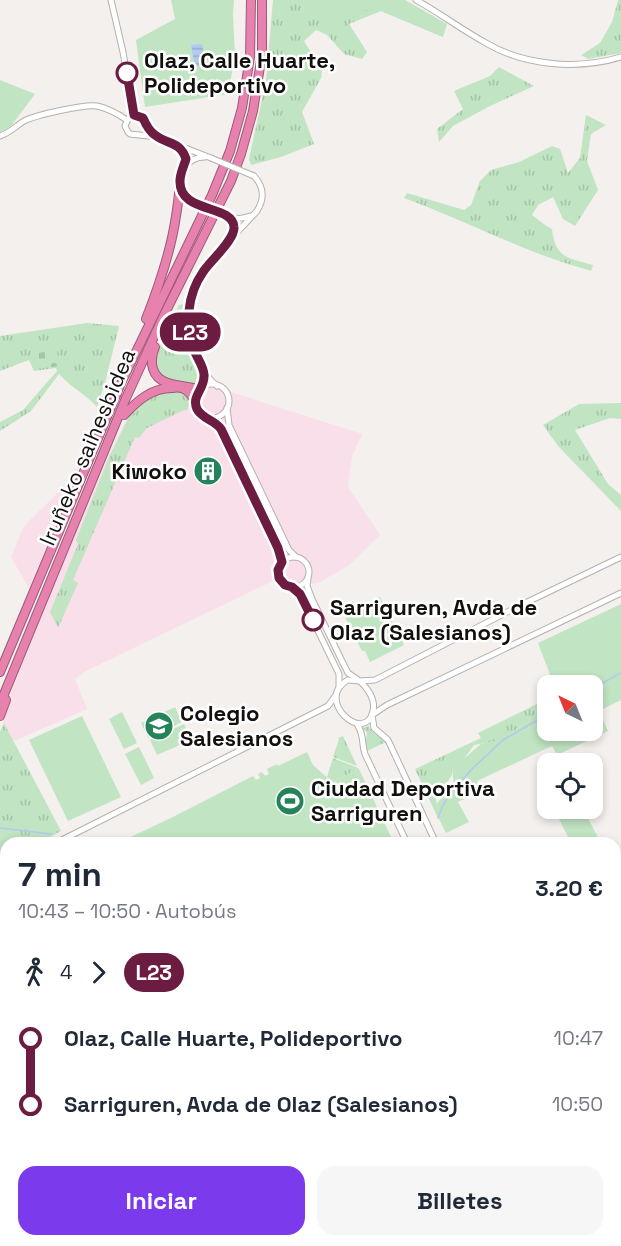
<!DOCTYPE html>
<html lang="es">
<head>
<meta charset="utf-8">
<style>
	body { margin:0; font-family:"Space Grotesk",sans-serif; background:#f6f6f7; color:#1f2937; height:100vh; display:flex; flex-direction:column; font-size:22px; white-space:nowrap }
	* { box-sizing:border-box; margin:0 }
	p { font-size:20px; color:#747a83 }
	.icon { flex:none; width:33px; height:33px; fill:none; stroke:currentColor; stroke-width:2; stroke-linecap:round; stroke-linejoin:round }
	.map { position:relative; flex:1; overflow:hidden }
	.sheet { position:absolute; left:0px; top:837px; width:621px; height:410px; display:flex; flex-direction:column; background:#fff; border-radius:18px 18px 0 0; box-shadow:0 3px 9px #0003 }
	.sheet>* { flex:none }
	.badge { padding:0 12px; border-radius:20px; font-size:21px; line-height:39px }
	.needle { width:39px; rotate:317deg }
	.tools { position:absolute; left:537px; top:675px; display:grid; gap:12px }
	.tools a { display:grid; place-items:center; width:66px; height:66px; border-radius:12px; background:#fff; box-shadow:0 3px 9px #0003; font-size:30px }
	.map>.badge { position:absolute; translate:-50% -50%; box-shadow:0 0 0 3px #fff }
	.legs { display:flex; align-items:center; gap:9px; height:66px; padding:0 18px; font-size:20px }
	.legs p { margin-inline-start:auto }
	.overview { display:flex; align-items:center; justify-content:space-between; height:102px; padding:0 18px }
	h1 { font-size:33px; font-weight:600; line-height:45px }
	.primary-button { display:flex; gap:12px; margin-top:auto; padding:12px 18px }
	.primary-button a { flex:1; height:69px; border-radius:18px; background:#7c3aed; color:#fff; font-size:24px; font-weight:600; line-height:69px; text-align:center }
	.primary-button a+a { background:#f6f6f7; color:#1f2937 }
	ul { padding:0 18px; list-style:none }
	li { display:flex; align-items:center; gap:21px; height:66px; font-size:22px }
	li i { display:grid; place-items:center; width:9px; height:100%; margin:0 8px; background:currentColor }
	li i::after { content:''; width:15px; height:15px; margin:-8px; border:4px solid; border-radius:50%; background:#fff }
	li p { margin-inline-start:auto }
	li:first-child i { background:linear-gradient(#0000 50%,currentColor 0) }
	li:last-child i { background:linear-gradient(currentColor 50%,#0000 0) }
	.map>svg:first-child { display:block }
	.commercial { fill:#f8dfe9 }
	.grass { fill:url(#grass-tufts) }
	.cemetery { fill:url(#cemetery-stones) }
	.green { fill:#c1e4c2 }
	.water { fill:url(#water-rules) }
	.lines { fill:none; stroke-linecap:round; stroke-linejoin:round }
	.stream { stroke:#b2c9f0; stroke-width:1.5 }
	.tertiary-casing { stroke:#b4b1af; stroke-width:7 }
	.motorway-casing { stroke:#9c5a77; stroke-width:10 }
	.tertiary { stroke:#fff; stroke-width:5 }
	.motorway { stroke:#e782af; stroke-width:8 }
	.tertiary-bridge-casing { stroke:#b4b1af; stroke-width:7; stroke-linecap:butt }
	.tertiary-bridge { stroke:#fff; stroke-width:5 }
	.line-1-casing { stroke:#fff; stroke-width:14 }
	.line-1 { stroke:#6b1c40; stroke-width:9 }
	.stop-1-dot { fill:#fff; stroke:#6b1c40; stroke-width:3 }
	.labels { text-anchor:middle; stroke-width:5; stroke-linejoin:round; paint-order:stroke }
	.stop-label { font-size:22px; font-weight:bold; fill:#11100f; stroke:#fffefe; text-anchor:start }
	.street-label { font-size:22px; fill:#11100f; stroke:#fffefe }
	.poi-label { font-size:22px; font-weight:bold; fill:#11100f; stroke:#fffefe; text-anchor:start }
</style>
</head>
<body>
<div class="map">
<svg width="621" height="1246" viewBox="0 0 621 1246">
	<defs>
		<pattern id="grass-tufts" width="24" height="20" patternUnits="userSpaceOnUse" patternTransform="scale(1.5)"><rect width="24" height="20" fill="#c1e4c2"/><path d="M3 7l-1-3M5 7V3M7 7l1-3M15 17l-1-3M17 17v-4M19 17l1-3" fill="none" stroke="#a5c3a6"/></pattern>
		<pattern id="cemetery-stones" width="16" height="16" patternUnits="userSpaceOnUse" patternTransform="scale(1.5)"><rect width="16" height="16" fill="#c1e4c2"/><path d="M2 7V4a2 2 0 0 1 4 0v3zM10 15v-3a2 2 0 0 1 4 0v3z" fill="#a5c3a6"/></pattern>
		<pattern id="water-rules" width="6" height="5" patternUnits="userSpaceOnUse" patternTransform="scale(1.5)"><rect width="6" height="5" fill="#b2c9f0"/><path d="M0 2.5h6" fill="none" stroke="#98accd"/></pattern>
	</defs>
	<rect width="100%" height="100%" fill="#f4f0ee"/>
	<g class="commercial">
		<polygon points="209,385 362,434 352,456 348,487 380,535 348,566 318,583 292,587 279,578 86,671 75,679 87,709 14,741 1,718 45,607 81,508 134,405 174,388 189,392"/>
		<polygon points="77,474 29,588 11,557 24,526"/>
	</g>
	<g class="grass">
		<polygon points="273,0 388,0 443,37 381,11 349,24 367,52 362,59 344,54 327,35 316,30 304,41 322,71 321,78 302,112 314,144 281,157 251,165 249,159 266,81"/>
		<polygon points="618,0 621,0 621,53 588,59 581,55 600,43 612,22"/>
		<polygon points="499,67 534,86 490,106 453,126 439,142 437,129 463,109 454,91 490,76"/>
		<path d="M586 115 606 125 591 134 587 161 598 190 575 226 563 219 553 197 538 205 532 215 545 225 552 229C555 258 568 258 593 265L591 271C575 266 558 261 542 255 495 237 450 215 404 198L407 193 464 210 471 205 480 181 491 170 519 162 552 146 560 149 568 173 580 158Z"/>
		<path d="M186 304C185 316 185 327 187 338 191 353 203 369 200 385L196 386C187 384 176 383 168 380 145 372 158 344 168 331 171 326 169 328 170 322 172 316 176 310 179 305Z"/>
		<path d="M87 323 119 326 105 383 97 407C86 394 70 387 59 374L31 411 0 431V422L23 410 57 371 56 368 34 371 29 360 0 371V336Z"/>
		<path d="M164 391C178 391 197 391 187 410H184L147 428 139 438 135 437 73 580 78 583 58 628 50 612 78 544 76 540 110 455 130 415 138 404 151 395Z"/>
		<polygon points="621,403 621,419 610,418 575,430 608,484 621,495 621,511 558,446 543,425 579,404"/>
		<polygon points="547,699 547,706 503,740 474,745 463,760 452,769 452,775 436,798 438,818 415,769 481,738 478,733"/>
		<polygon points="4,723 61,831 39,843 6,843 6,859 0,863 0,732"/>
		<path d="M369 726C372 735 381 735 386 742L367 751 365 747 367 733 363 728Z"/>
		<polygon points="343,736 357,766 333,757 339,739 338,738"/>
		<polygon points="333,758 358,768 359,769 332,782 327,777"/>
	</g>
	<polygon class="cemetery" points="57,350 59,366 35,369 33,354"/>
	<g class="green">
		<polygon points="171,0 234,0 233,14 235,56 228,94 145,107 136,40 175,19"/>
		<polygon points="329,0 405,0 447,24 443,37 381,11 362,10 343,16 319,9"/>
		<polygon points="0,80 35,94 11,126 0,132"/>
		<polygon points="380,597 404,645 370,662 365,651 362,651 344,615"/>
		<polygon points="621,604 621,700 599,711 608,731 557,755 552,746 477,781 481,791 458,802 469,822 446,833 434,809 438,802 454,785 452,769 481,744 504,739 547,706 548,730 592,730 592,686 554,685 538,643"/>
		<polygon points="175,707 182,722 148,738 141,723"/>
		<polygon points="122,712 137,743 124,749 109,719"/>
		<polygon points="82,716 121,797 68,821 29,740"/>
		<polygon points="184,724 191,740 157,755 150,740"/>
		<polygon points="139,747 154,778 141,785 125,754"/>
		<polygon points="307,752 313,765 332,782 359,769 394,843 118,843 173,817 253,776 256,780 260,778 258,774 262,772 265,776 269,774 267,769 277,764 278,766"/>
		<polygon points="572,809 583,809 601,843 571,843 557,815"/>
		<polygon points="621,892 621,940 615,943 615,895"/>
		<polygon points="6,1033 6,1132 0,1135 0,1040"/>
		<polygon points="6,1182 6,1240 84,1241 72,1246 0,1246 0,1185"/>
	</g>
	<polygon class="water" points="202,44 206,65 195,67 191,45"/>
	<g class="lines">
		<g class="stream">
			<polyline points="592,689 621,673"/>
			<polyline points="438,818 443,805 452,791 474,767 503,740 548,714"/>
			<polyline points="0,828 51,834"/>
		</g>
		<g class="tertiary-casing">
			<g id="tertiary">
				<polyline points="111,0 123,52 134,115"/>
				<path d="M416 0C440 13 462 30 486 43 525 66 578 70 621 57"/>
				<polyline points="134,115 143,118 149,130 156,136"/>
				<polyline points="128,119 125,126 128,132 130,134 157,137 211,158"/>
				<path d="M0 136C9 133 16 126 24 121 36 115 84 104 97 106 108 108 118 114 127 120"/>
				<path d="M180 148 184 152 187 159C180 178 174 188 192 202"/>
				<path d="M185 167C190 160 197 157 205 157"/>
				<path d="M228 217C237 219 242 219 250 216"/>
				<polyline points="229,218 234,227 231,237"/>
				<circle cx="212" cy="401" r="17"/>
				<path d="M217 386C205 376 198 362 193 346 174 286 221 251 257 211 265 198 264 187 254 176"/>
				<polyline points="227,408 229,425 289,550 296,557"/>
				<polyline points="208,418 218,424 221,429 278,548 282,562"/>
				<circle cx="294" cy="572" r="15"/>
				<polyline points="308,578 307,586 312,599 341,659 348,673 357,679"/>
				<polyline points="292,587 300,594 339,674 339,686"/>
				<path d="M348 680 360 681C368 689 376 699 373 711 365 746 313 699 348 680Z"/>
				<polyline points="360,681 375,680 517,607 621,557"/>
				<path d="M357 724C365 736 361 743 365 754L407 843"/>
				<polyline points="56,843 328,706 336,695"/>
				<polyline points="436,843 388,740 374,728 372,715 387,705 621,593"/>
				<polyline points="0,873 6,869"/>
				<polyline points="615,1001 621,998"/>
				<polyline points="615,1011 621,1008"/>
				<polyline points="615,1222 621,1225"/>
				<polyline points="593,1240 595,1246"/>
				<polyline points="100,1246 112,1240"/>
				<polyline points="120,1246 132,1240"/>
			</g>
		</g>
		<g class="motorway-casing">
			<g id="motorway">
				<path d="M146 319C159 286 171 251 176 216 178 205 179 194 180 183"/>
				<path d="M155 347C149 361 151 378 168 383 173 385 178 385 182 386 189 387 195 389 202 388"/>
				<path d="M124 415C138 400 152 388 172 388 177 387 182 387 186 390 190 393 193 397 195 401"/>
				<polyline points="0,672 122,381 212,195 230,151 242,108 250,57 251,0"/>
				<polyline points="0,704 126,398 164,315 231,181 241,154 253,111 262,54 262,0"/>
				<polyline points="0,716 6,700"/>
			</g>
		</g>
		<use href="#tertiary" class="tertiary"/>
		<use href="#motorway" class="motorway"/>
		<g class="tertiary-bridge-casing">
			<g id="tertiary-bridge">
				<polyline points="211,158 254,176"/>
				<polyline points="192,202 228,217"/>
			</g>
		</g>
		<use href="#tertiary-bridge" class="tertiary-bridge"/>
	</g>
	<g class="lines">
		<g class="line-1-casing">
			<path id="line-1" d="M127 73 134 115 143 118C146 125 149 131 155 135 168 145 180 141 186 159 184 166 180 173 180 181 179 214 233 204 234 227 235 240 210 261 203 272 187 295 185 324 194 350 197 358 204 367 204 375 205 389 191 396 197 409 202 419 215 420 221 429L278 548 282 562 278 570 279 578 285 585 292 587 300 594 313 620"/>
		</g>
		<use href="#line-1" class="line-1"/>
	</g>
	<defs>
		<g id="building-disc" transform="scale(1.5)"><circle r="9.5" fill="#25835a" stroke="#fffefe"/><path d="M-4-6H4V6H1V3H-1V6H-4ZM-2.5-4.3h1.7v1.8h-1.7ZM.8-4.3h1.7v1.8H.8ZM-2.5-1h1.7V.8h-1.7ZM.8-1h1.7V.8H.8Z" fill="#fff"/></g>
		<g id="school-disc" transform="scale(1.5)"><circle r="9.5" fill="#25835a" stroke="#fffefe"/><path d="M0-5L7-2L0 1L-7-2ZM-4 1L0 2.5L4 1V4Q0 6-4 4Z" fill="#fff"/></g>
		<g id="stadium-disc" transform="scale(1.5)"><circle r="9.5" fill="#25835a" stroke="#fffefe"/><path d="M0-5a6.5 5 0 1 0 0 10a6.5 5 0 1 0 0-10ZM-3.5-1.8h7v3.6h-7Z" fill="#fff"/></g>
	</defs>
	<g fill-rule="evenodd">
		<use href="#building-disc" x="208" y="471"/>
		<use href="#school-disc" x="159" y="726"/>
		<use href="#stadium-disc" x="290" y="801"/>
	</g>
	<g class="stop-1-dot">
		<circle cx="127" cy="73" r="10"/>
		<circle cx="313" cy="620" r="10"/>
	</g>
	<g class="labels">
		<g class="stop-label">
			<text x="144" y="68">Olaz, Calle Huarte,<tspan x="144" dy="25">Polideportivo</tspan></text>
			<text x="330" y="615">Sarriguren, Avda de<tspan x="330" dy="25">Olaz (Salesianos)</tspan></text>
		</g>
		<g class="street-label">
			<text transform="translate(87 447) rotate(-67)" y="8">Iruñeko saihesbidea</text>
		</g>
		<g class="poi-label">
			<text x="187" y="479" text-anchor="end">Kiwoko</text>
			<text x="180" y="721">Colegio<tspan x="180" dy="25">Salesianos</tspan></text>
			<text x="311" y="796">Ciudad Deportiva<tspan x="311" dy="25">Sarriguren</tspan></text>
		</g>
	</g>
</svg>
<div class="tools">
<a><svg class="needle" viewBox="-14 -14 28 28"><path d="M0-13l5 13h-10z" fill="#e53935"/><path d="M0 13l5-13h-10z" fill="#747a83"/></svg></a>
<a><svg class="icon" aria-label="locate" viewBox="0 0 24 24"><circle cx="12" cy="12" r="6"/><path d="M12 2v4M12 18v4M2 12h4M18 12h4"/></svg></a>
</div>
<b class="badge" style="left:190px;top:332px;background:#6b1c40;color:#fff">L23</b>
<section class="sheet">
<div class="overview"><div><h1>7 min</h1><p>10:43 – 10:50 · Autobús</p></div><b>3.20 €</b></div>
<div class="legs"><svg class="icon" aria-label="walk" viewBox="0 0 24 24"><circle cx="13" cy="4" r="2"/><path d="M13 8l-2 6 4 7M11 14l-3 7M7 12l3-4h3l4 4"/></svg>4<svg class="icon" aria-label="forward" viewBox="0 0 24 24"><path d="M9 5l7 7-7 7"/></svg><b class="badge" style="background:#6b1c40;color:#fff">L23</b></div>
<ul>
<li><i style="color:#6b1c40"></i><b>Olaz, Calle Huarte, Polideportivo</b><p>10:47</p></li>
<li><i style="color:#6b1c40"></i><b>Sarriguren, Avda de Olaz (Salesianos)</b><p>10:50</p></li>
</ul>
<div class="primary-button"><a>Iniciar</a><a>Billetes</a></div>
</section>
</div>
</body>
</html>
